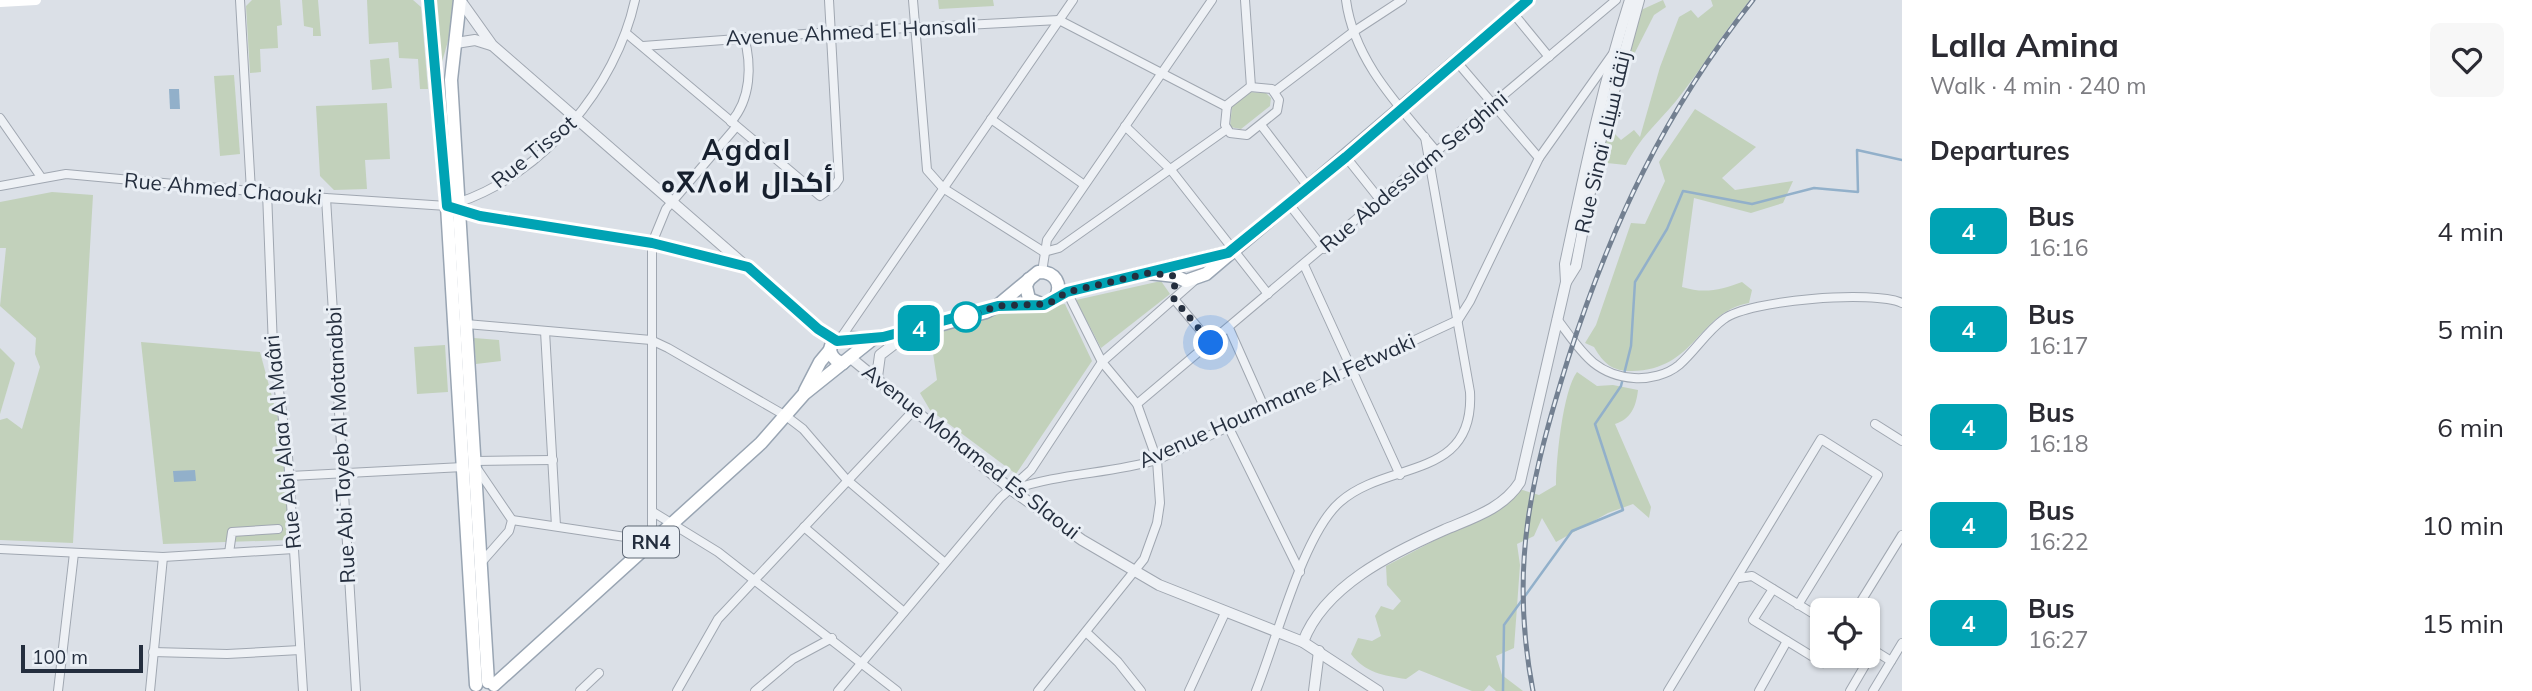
<!DOCTYPE html>
<html lang="en">
<head>
<meta charset="utf-8">
<style>
	body { margin:0; font-family:Mulish,Cairo,"Noto Sans Tifinagh",sans-serif; background:#f7f7f7; color:#2b2b33; height:100vh; display:flex; flex-direction:column; font-size:26px; white-space:nowrap }
	* { box-sizing:border-box; margin:0 }
	p { font-size:23px; color:#7c7c81 }
	.icon { flex:none; width:38px; height:38px; fill:none; stroke:currentColor; stroke-width:2; stroke-linecap:round; stroke-linejoin:round }
	.map { position:relative; flex:1; overflow:hidden }
	.sheet { display:flex; flex-direction:column; background:#fff; width:630px }
	.sheet>* { flex:none }
	.badge { padding:0 14px; border-radius:10px; font-size:24px; line-height:46px }
	.fabs { position:absolute; left:1810px; top:598px; display:grid; gap:14px }
	.fabs a { display:grid; place-items:center; width:70px; height:70px; border-radius:10px; background:#fff; box-shadow:0 2px 5px #0004; font-size:35px }
	.scale { position:absolute; left:21px; bottom:18px; width:122px; box-sizing:border-box; padding-left:7px; border:4px solid #242e3e; border-top:0; font-size:19px; line-height:24px; white-space:nowrap; color:#242e3e; -webkit-text-stroke:5px #eaeff5; paint-order:stroke }
	.you { position:absolute; width:35px; height:35px; margin:-18px; border:5px solid #fff; border-radius:50%; background:#1a73e8; box-shadow:0 0 0 10px #1a73e833 }
	.map>.badge { position:absolute; translate:-50% -50%; box-shadow:0 0 0 4px #fff }
	h2 { padding:0 28px; font-size:26px; line-height:63px }
	.round { display:grid; place-items:center; flex:none; width:74px; height:74px; border-radius:10px; background:#f7f7f7 }
	.summary { display:flex; align-items:center; justify-content:space-between; height:119px; padding:0 28px }
	h1 { font-size:33px; font-weight:700; line-height:52px }
	ul { padding:0; list-style:none }
	li { display:flex; align-items:center; gap:21px; height:98px; padding:0 28px }
	li div { flex:1 }
	li b { display:block; font-size:26px }
	li em { font-style:normal }
	li .badge { min-width:77px; font-weight:700; text-align:center }
	main { display:flex; flex:1; min-height:0 }
	.map>svg:first-child { display:block }
	.green { fill:#c2d1bb }
	.water { fill:#92b0ca }
	.lines { fill:none; stroke-linecap:round; stroke-linejoin:round }
	.stream { stroke:#92b0ca; stroke-width:2.5 }
	.minor-casing { stroke:#a0a7b1; stroke-width:10 }
	.tertiary-casing { stroke:#a0a7b1; stroke-width:12 }
	.primary-casing { stroke:#99a5b3; stroke-width:15 }
	.minor { stroke:#eef1f5; stroke-width:8 }
	.tertiary { stroke:#eef1f5; stroke-width:10 }
	.secondary { stroke:#fff; stroke-width:10 }
	.primary { stroke:#fff; stroke-width:12 }
	.rail-casing { stroke:#738091; stroke-width:5 }
	.rail { stroke:#eaeff5; stroke-width:2.5; stroke-dasharray:8; stroke-linecap:butt }
	.line-casing { stroke:#fff; stroke-width:16 }
	.line { stroke:#00a3b4; stroke-width:10 }
	.walk { stroke:#242e3e; stroke-width:7; stroke-dasharray:0 12.6 }
	.stop-dot { fill:#fff; stroke:#00a3b4; stroke-width:3.5 }
	.labels { text-anchor:middle; stroke-width:6; stroke-linejoin:round; paint-order:stroke }
	.shield { fill:#eaeff5; stroke:#5f6875; stroke-width:2 }
	.shield-label { font-size:19px; font-weight:bold; fill:#242e3e }
	.street-label { font-size:21px; fill:#242e3e; stroke:#eaeff5 }
	.district-label { font-size:28px; font-weight:bold; letter-spacing:2px; fill:#17202e; stroke:#eaeff5 }
</style>
</head>
<body>
<main>
<div class="map">
<svg width="1902" height="691" viewBox="0 0 1902 691">
	<rect width="100%" height="100%" fill="#dbe0e7"/>
	<g class="green">
		<polygon points="252,0 280,0 282,25 277,26 278,48 260,49 261,72 250,73 246,6"/>
		<polygon points="302,0 318,0 321,36 313,36 313,28 304,26"/>
		<polygon points="367,0 413,0 421,7 428,89 420,89 418,59 399,58 398,42 369,44"/>
		<polygon points="434,0 453,0 452,27 442,62"/>
		<polygon points="938,0 993,0 994,6 939,9"/>
		<polygon points="1663,0 1666,7 1654,15 1622,78 1641,10"/>
		<path d="M1711 0H1750C1723 32 1702 69 1676 101 1656 125 1641 136 1626 165L1597 162 1619 92 1612 131 1621 140 1634 130 1640 137 1660 67 1679 17 1691 10 1698 18 1713 6Z"/>
		<polygon points="389,58 392,88 372,90 370,60"/>
		<polygon points="234,75 240,154 220,156 214,76"/>
		<polygon points="1249,92 1266,93 1271,98 1270,106 1241,129 1230,127 1232,106"/>
		<polygon points="387,103 390,159 365,160 367,189 334,190 320,176 316,106"/>
		<path d="M1695 109 1756 147 1722 178 1735 190 1793 181 1783 203 1751 213 1694 198 1682 287C1704 294 1721 290 1742 282L1752 290 1749 303C1698 312 1696 370 1632 371 1612 371 1604 364 1594 347L1585 343 1596 325 1631 223 1645 224 1665 181 1659 162Z"/>
		<polygon points="52,192 93,195 73,543 0,540 0,420 7,418 22,429 40,367 35,354 36,338 0,306 6,248 0,248 0,202"/>
		<polygon points="1161,281 1170,294 1101,348 1076,300"/>
		<polygon points="1065,304 1092,361 1016,474 930,410 920,393 937,380 930,333 986,312"/>
		<polygon points="474,338 499,340 501,361 476,364"/>
		<polygon points="141,342 260,352 282,434 290,540 163,544"/>
		<polygon points="445,345 448,392 417,394 414,347"/>
		<polygon points="0,348 15,363 0,414"/>
		<path d="M1577 372 1597 386 1613 385 1638 390C1636 407 1631 419 1615 424L1651 507 1649 518 1633 504 1608 513 1556 542 1542 518 1534 536 1517 544 1520 565 1514 648 1496 656 1502 675 1523 691H1496L1489 685 1484 691H1472L1419 670 1406 679C1384 676 1364 672 1351 654L1358 638 1372 641 1381 636 1375 616 1381 606 1393 610 1401 601 1387 585 1386 566 1477 518 1519 489 1539 495 1556 485C1556 460 1563 390 1577 372Z"/>
	</g>
	<g class="water">
		<polygon points="169,89 179,89 180,109 170,109"/>
		<polygon points="195,470 196,481 174,482 173,471"/>
	</g>
	<g class="lines">
		<polyline class="stream" points="1503,691 1504,625 1572,531 1623,510 1595,424 1621,386 1631,346 1635,282 1667,229 1683,191 1752,204 1814,188 1858,192 1857,150 1902,160"/>
		<g class="minor-casing">
			<g id="minor">
				<polyline points="240,0 251,191"/>
				<polyline points="913,0 927,170 943,188 1044,252"/>
				<polyline points="1245,0 1251,87"/>
				<path d="M1346 0C1354 61 1399 106 1437 152"/>
				<polyline points="1513,13 1549,57"/>
				<polyline points="1059,20 1227,107"/>
				<polyline points="626,33 820,196 835,185 839,179 829,0"/>
				<polyline points="643,46 831,32 1059,20"/>
				<polyline points="1457,62 1539,158"/>
				<polygon points="1250,87 1272,89 1279,100 1277,111 1247,135 1230,133 1225,125 1227,105"/>
				<polyline points="1274,92 1353,32 1402,0"/>
				<polyline points="0,118 41,177"/>
				<polyline points="991,119 1083,184"/>
				<path d="M731 122C751 99 752 65 744 37"/>
				<polyline points="1261,125 1309,188"/>
				<polyline points="1125,126 1171,170 1268,294"/>
				<polyline points="1346,157 1381,201"/>
				<polyline points="0,186 66,174 326,198 447,206 479,216 652,243 746,266"/>
				<polyline points="267,192 273,347 288,456 303,691"/>
				<polyline points="326,198 356,691"/>
				<path d="M457 203C543 175 616 87 635 0"/>
				<polyline points="1289,204 1324,249"/>
				<polyline points="1044,252 1059,248 1227,129"/>
				<polyline points="1304,265 1400,475"/>
				<polyline points="1042,272 1047,240 1212,0"/>
				<polyline points="1174,299 1211,343"/>
				<path d="M1557 319C1580 349 1593 375 1634 378 1649 379 1667 375 1679 365 1695 351 1707 331 1724 319 1749 300 1874 290 1902 303"/>
				<polyline points="466,324 651,340 668,348 786,416 803,429 846,479 945,563"/>
				<polyline points="1229,328 1265,409"/>
				<polyline points="545,331 556,526"/>
				<polyline points="840,339 1073,0"/>
				<polyline points="1137,404 1616,0"/>
				<polyline points="1875,424 1902,441"/>
				<polyline points="1228,426 1300,572"/>
				<polyline points="475,461 553,460"/>
				<polyline points="476,467 512,520 509,531 480,564"/>
				<polyline points="290,476 463,467"/>
				<path d="M1012 490C1059 473 1109 474 1157 460L1458 320 1470 301 1539 158 1612 55"/>
				<polyline points="653,512 718,552 897,691"/>
				<polyline points="512,520 652,541 652,243 666,209 736,127"/>
				<polyline points="804,527 904,612"/>
				<polyline points="0,549 163,557 294,549"/>
				<polyline points="229,553 232,532 278,529"/>
				<polyline points="1739,578 1752,576 1822,619"/>
				<polyline points="1773,589 1753,620 1823,663 1828,656"/>
				<polyline points="1855,611 1902,535"/>
				<polyline points="1086,632 1118,662 1141,691"/>
				<polyline points="1867,646 1891,661"/>
				<polyline points="153,652 227,654 300,650"/>
				<polyline points="58,691 74,553"/>
				<polyline points="150,691 163,557"/>
				<polyline points="580,691 599,673"/>
				<polyline points="677,691 718,619 915,409"/>
				<polyline points="755,691 793,659 832,638"/>
				<polyline points="838,691 1000,498 1031,470 1102,362 1194,281"/>
				<polyline points="1038,691 1144,559 1157,523 1160,503 1157,460 1137,404 1102,362 1067,292"/>
				<polyline points="1189,691 1225,613"/>
				<path d="M1256 691C1276 642 1303 534 1340 502 1387 460 1475 481 1470 392L1425 137"/>
				<polyline points="1668,691 1821,439 1878,475 1798,605"/>
				<polyline points="1759,691 1787,641"/>
				<polyline points="1850,691 1874,650"/>
				<polyline points="1873,691 1902,643"/>
			</g>
		</g>
		<g class="tertiary-casing">
			<g id="tertiary">
				<polyline points="460,0 492,45 818,329 837,340"/>
				<polyline points="456,43 475,40 491,45"/>
				<polyline points="1566,282 1576,266 1598,150 1639,0"/>
				<polyline points="852,359 1012,490 1082,540 1159,585 1303,642 1378,691"/>
				<polyline points="877,377 880,355 906,335"/>
				<path d="M1303 642C1324 586 1392 553 1444 530 1472 518 1503 509 1520 482L1566 282 1565 264C1584 175 1602 87 1630 0"/>
				<polyline points="1314,691 1319,651"/>
			</g>
		</g>
		<g class="primary-casing">
			<g id="primary">
				<polyline points="429,0 447,206 476,685"/>
				<polyline points="460,0 451,80 488,682"/>
				<polyline points="1149,273 1175,276 1186,281 1206,274 1528,0"/>
				<polyline points="1029,279 1026,286 1029,299 1044,305 1067,292 1227,253"/>
				<polyline points="997,306 1039,305"/>
				<path d="M843 363C832 361 824 347 837 340 847 336 864 340 875 338 911 334 950 322 986 312L997 306 1038 272C1055 271 1063 284 1055 299"/>
				<polyline points="805,391 820,362 830,350"/>
				<polyline points="494,685 761,443 804,394 874,338"/>
			</g>
		</g>
		<use href="#minor" class="minor"/>
		<use href="#tertiary" class="tertiary"/>
		<polyline class="secondary" points="0,2 36,0"/>
		<use href="#primary" class="primary"/>
		<g class="rail-casing">
			<path id="rail" d="M1533 691C1509 566 1531 478 1568 359 1611 225 1665 111 1753 0"/>
		</g>
		<use href="#rail" class="rail"/>
	</g>
	<g class="lines">
		<g class="line-casing">
			<polyline id="line" points="429,0 447,206 480,216 652,243 748,267 818,329 837,341 883,337 998,306 1044,305 1067,292 1228,253 1346,157 1528,0"/>
		</g>
		<use href="#line" class="line"/>
		<polyline class="walk" points="966,317 998,306 1048,304 1067,292 1149,273 1175,276 1174,299 1211,343"/>
	</g>
	<circle class="stop-dot" cx="966" cy="317" r="14"/>
	<g class="labels">
		<rect class="shield" x="623" y="526.5" width="56" height="31" rx="5"/>
		<g class="shield-label">
			<text x="651" y="549">RN4</text>
		</g>
		<g class="street-label">
			<text transform="translate(851 32) rotate(-3)" y="7">Avenue Ahmed El Hansali</text>
			<text transform="translate(1603 142) rotate(-77)" y="7">Rue Sinaï زنقة سيناء</text>
			<text transform="translate(534 152) rotate(-39)" y="7">Rue Tissot</text>
			<text transform="translate(1414 172) rotate(-40)" y="7">Rue Abdesslam Serghini</text>
			<text transform="translate(223 189) rotate(5)" y="7">Rue Ahmed Chaouki</text>
			<text transform="translate(1277 401) rotate(-24)" y="7">Avenue Hoummane Al Fetwaki</text>
			<text transform="translate(283 442) rotate(-96)" y="7">Rue Abi Alaa Al Maâri</text>
			<text transform="translate(341 445) rotate(-93)" y="7">Rue Abi Tayeb Al Motanabbi</text>
			<text transform="translate(971 452) rotate(38)" y="7">Avenue Mohamed Es Slaoui</text>
		</g>
		<g class="district-label">
			<text x="747" y="160">Agdal<tspan x="747" dy="32">ⴰⴳⴷⴰⵍ أكدال</tspan></text>
		</g>
	</g>
</svg>
<div class="fabs">
<a><svg class="icon" aria-label="locate" viewBox="0 0 24 24"><circle cx="12" cy="12" r="6"/><path d="M12 2v4M12 18v4M2 12h4M18 12h4"/></svg></a>
</div>
<div class="scale">100 m</div>
<div class="you" style="left:1211px;top:343px"></div>
<b class="badge" style="left:919px;top:328px;background:#00a3b4;color:#fff">4</b>
</div>
<section class="sheet">
<div class="summary"><div><h1>Lalla Amina</h1><p>Walk · 4 min · 240 m</p></div><a class="round"><svg class="icon" aria-label="heart" viewBox="0 0 24 24"><path d="M12 20l-8-8c-3-5 5-10 8-4 3-6 11-1 8 4z"/></svg></a></div>
<h2>Departures</h2>
<ul>
<li><span class="badge" style="background:#00a3b4;color:#fff">4</span><div><b>Bus</b><p>16:16</p></div><em>4 min</em></li>
<li><span class="badge" style="background:#00a3b4;color:#fff">4</span><div><b>Bus</b><p>16:17</p></div><em>5 min</em></li>
<li><span class="badge" style="background:#00a3b4;color:#fff">4</span><div><b>Bus</b><p>16:18</p></div><em>6 min</em></li>
<li><span class="badge" style="background:#00a3b4;color:#fff">4</span><div><b>Bus</b><p>16:22</p></div><em>10 min</em></li>
<li><span class="badge" style="background:#00a3b4;color:#fff">4</span><div><b>Bus</b><p>16:27</p></div><em>15 min</em></li>
</ul>
</section>
</main>
</body>
</html>
